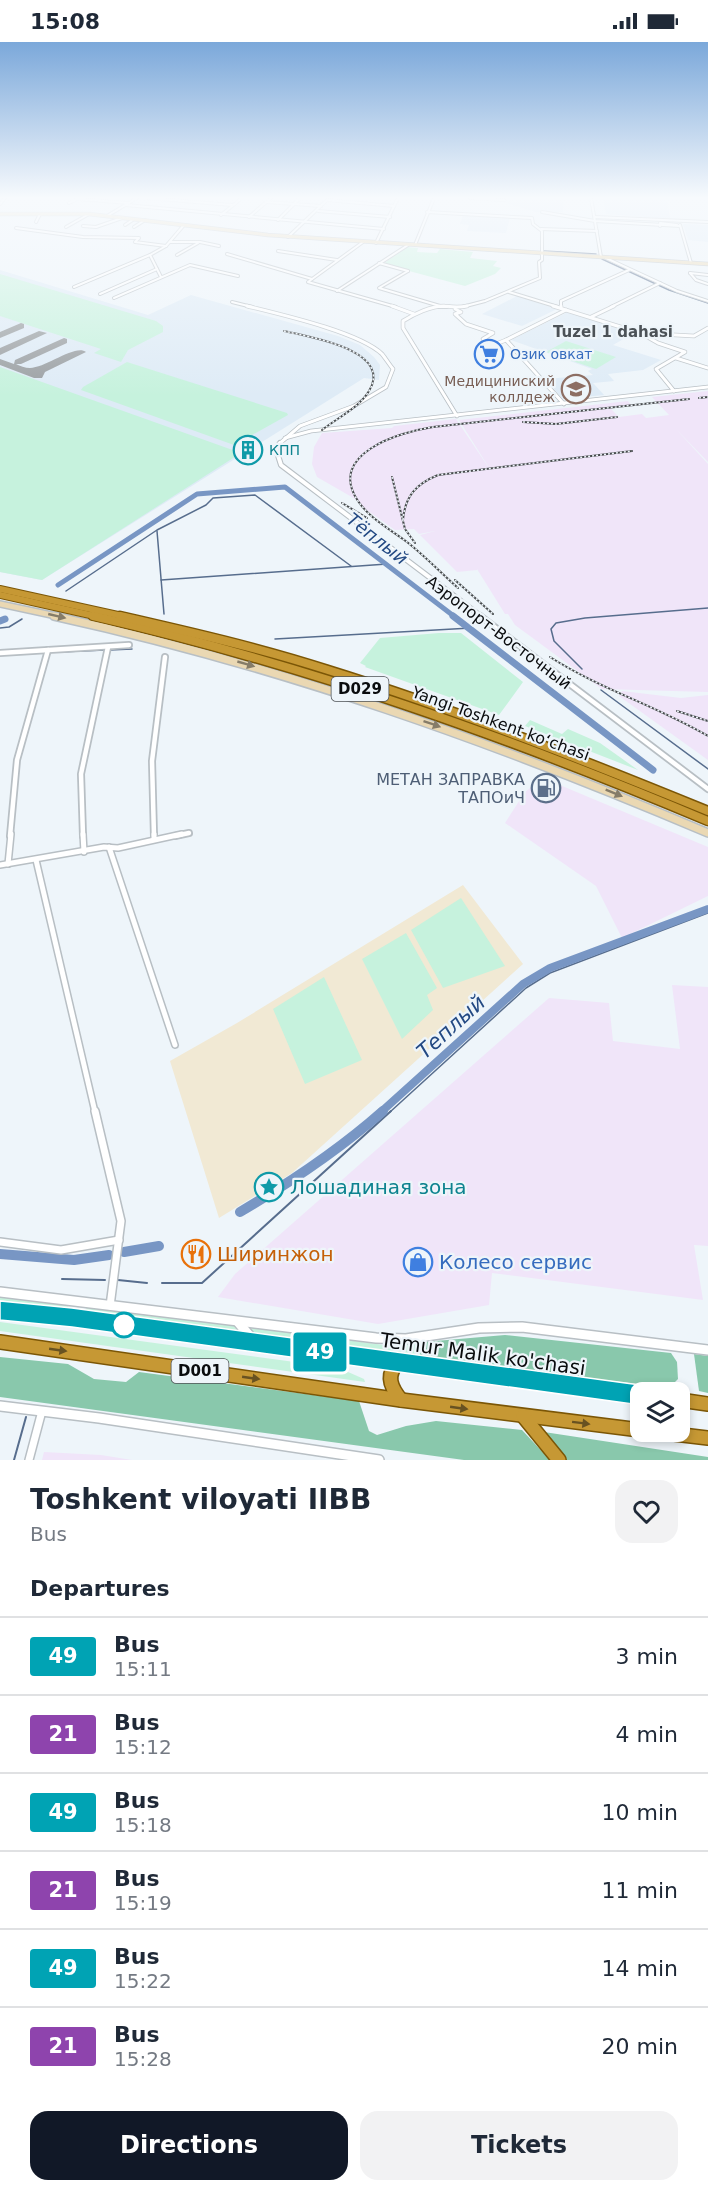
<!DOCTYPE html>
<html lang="en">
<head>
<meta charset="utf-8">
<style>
	body { margin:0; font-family:"DejaVu Sans",sans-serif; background:#f2f2f3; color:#1f2937; height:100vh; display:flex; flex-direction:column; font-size:22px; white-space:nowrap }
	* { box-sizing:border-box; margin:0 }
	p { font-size:20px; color:#747a83 }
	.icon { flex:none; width:33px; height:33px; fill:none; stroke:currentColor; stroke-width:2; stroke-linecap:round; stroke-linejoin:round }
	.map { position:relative; height:1418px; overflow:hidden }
	.panel { display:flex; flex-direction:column; background:#fff; flex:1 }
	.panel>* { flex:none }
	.badge { padding:0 12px; border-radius:4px; font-size:21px; line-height:39px }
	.fabs { position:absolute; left:630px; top:1340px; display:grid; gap:12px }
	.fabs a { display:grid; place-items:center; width:60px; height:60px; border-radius:12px; background:#fff; box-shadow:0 3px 9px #0003; font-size:30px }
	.map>.badge { position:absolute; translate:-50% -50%; box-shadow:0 0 0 3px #fff }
	h2 { padding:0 30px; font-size:22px; line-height:54px }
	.round { display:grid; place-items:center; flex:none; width:63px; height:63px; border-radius:18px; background:#f2f2f3 }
	.summary { display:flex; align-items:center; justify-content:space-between; height:102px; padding:0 30px }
	h1 { font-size:28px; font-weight:600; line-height:45px }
	.cta { display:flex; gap:12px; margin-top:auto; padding:12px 30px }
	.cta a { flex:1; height:69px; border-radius:18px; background:#111827; color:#fff; font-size:24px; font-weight:600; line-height:69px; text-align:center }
	.cta a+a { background:#f2f2f3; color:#1f2937 }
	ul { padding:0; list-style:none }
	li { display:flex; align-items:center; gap:18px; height:78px; padding:0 30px; border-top:2px solid #e0e1e3 }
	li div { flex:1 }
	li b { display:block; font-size:22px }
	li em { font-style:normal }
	li .badge { min-width:66px; font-weight:700; text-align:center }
	.status { display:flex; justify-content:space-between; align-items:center; height:42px; padding:0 30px; background:#fff; direction:ltr }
	.status svg { height:16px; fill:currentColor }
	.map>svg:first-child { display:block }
	.commercial { fill:#f1e9d4 }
	.industrial { fill:#f0e5f9 }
	.built { fill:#deebf6 }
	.green { fill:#c6f2dd }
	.forest { fill:#89c8ac }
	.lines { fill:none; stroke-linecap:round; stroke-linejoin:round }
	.stream-far1 { stroke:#576d8d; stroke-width:1.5 }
	.stream { stroke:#576d8d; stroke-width:2 }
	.canal-far3 { stroke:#7896c4; stroke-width:5 }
	.canal-far2 { stroke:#7896c4; stroke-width:7 }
	.canal-far1 { stroke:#7896c4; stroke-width:8 }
	.canal { stroke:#7896c4; stroke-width:10 }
	.taxiway { fill:#9a9fa2; fill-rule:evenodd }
	.minor-far5-casing { stroke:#b8bfc4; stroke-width:4 }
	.minor-far4-casing { stroke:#b8bfc4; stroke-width:4.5 }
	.minor-far3-casing { stroke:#b8bfc4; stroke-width:6 }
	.minor-far2-casing { stroke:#b8bfc4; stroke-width:8 }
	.minor-far1-casing { stroke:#b8bfc4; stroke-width:8 }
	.minor-casing { stroke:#b8bfc4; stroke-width:10 }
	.tertiary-casing { stroke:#b8bfc4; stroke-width:12 }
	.secondary-far2-casing { stroke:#b8bfc4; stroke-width:4.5 }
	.secondary-far1-casing { stroke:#b8bfc4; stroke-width:8 }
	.secondary-casing { stroke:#b8bfc4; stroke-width:10 }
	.trunk-far2-casing { stroke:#7b5606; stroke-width:8 }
	.trunk-far1-casing { stroke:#7b5606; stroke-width:11 }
	.trunk-casing { stroke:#7b5606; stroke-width:16 }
	.minor-far5 { stroke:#fff; stroke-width:2 }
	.minor-far4 { stroke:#fff; stroke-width:3 }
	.minor-far3 { stroke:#fff; stroke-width:4 }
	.minor-far2 { stroke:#fff; stroke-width:4.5 }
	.minor-far1 { stroke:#fff; stroke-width:5 }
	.minor { stroke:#fff; stroke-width:7 }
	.tertiary { stroke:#fff; stroke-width:9 }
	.secondary-far2 { stroke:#ead8b3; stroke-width:3 }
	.secondary-far1 { stroke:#ead8b3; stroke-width:5 }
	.secondary { stroke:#ead8b3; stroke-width:7 }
	.trunk-far2 { stroke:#c69834; stroke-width:6 }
	.trunk-far1 { stroke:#c69834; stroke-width:8 }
	.trunk { stroke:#c69834; stroke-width:13 }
	.rail-casing { stroke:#45494b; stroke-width:2 }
	.rail { stroke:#eef5fa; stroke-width:1.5; stroke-dasharray:2; stroke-linecap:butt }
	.oneway { fill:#857c69 }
	.oneway2 { fill:#685221 }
	.line { fill:#00a3b4; stroke:#fff; stroke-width:1.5 }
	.stop-dot { fill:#fff; stroke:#00a3b4; stroke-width:3 }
	.labels { text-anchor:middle; stroke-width:4.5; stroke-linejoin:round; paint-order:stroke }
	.far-shop-label { font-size:14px; fill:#366cbe; stroke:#eef5fa; text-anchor:start }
	.far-education-label { font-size:14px; fill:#785e54; stroke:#eef5fa; text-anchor:end }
	.far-culture-label { font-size:14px; fill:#0d838f; stroke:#eef5fa; text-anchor:start }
	.far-neighbourhood-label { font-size:15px; font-weight:bold; fill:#4c5257; stroke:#eef5fa }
	.shield { fill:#eef5fa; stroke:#4e5255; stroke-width:1.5 }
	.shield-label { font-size:15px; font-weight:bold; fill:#0a0c0e }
	.street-label { font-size:16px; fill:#0a0c0e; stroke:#eef5fa }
	.service-label { font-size:16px; fill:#4e5e75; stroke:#eef5fa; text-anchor:end }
	.water-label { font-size:18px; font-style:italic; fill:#234983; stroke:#eef5fa }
	.near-culture-label { font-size:20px; fill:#0d838f; stroke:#eef5fa; text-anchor:start }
	.near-food-label { font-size:20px; fill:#c56008; stroke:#eef5fa; text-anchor:start }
	.near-shop-label { font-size:20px; fill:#366cbe; stroke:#eef5fa; text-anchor:start }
	.near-street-label { font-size:20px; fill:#0a0c0e; stroke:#eef5fa }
	.near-water-label { font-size:21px; font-style:italic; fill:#234983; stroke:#eef5fa }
</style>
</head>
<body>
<div class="status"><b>15:08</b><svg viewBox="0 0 49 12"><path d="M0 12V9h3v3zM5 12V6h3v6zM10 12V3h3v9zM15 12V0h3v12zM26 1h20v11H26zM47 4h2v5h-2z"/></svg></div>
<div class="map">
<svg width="708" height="1418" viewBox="0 0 708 1418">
	<rect width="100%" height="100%" fill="#eef5fa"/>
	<polygon class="commercial" points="463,843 523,922 292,1131 219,1176 170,1019 237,981"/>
	<g class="industrial">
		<polygon points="708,349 708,420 676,387 708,422 708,650 602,647 515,583 508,572 505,572 477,527 477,528 457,530 420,493 435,489 419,492 414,487 395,488 364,466 357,458 317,435 312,422 314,405 322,391 392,386 394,384 456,377 493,432 459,378 628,359 631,363 610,366 619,375 642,372 646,376 669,373 652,355"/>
		<polygon points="622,649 681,656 708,653 708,718 619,654"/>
		<polygon points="543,736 708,805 708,854 622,896 596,844 505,781 525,750"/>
		<polygon points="672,943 708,945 708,1204 694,1203 703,1258 492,1231 489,1263 378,1282 218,1255 235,1232 549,956 609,961 613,999 680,1007"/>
		<polygon points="44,1410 101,1413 132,1418 42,1418"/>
	</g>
	<g class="built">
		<polygon points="506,156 562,156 564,158 563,170 536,170 505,161"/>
		<polygon points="603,156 667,156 670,177 606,172"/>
		<polygon points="463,173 510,176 506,191 467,189 469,183 460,182"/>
		<polygon points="683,182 708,183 708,200 688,198"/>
		<polygon points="0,228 148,273 191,253 338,294 360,303 374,315 380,323 379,338 364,336 42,538 0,530"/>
		<polygon points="517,254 557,267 522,284 482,272"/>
		<polygon points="568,270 634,291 613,303 661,318 643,328 608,332 614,339 593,341 604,353 563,357 545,337 593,333 588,329 592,327 511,298"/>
	</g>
	<g class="green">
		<polygon points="407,205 418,206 417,210 437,211 440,207 473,210 470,216 497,219 493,224 501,226 495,232 465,244 383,222"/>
		<polygon points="0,232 156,279 163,284 163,290 128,308 121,320 94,311 101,307 0,274"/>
		<polygon points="566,299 616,315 596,327 546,310"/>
		<polygon points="127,320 287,371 288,373 234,403 81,348 83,345"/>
		<polygon points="0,325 241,411 42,538 0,530"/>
		<polygon points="439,591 461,591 523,640 499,673 365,625 366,624 360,621 380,596"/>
		<polygon points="530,678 562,692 568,687 600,701 638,728 525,684"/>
		<polygon points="461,856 505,924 443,946 411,888"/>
		<polygon points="406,891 437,946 427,953 433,968 402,997 362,917"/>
		<polygon points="324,935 362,1018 305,1042 273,967"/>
		<polygon points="0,1253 72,1262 63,1268 0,1258"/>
		<polygon points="90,1264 233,1283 239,1290 81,1270"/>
		<polygon points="0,1280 339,1326 364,1337 365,1340 0,1289"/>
		<polygon points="248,1285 384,1303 424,1300 419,1315 254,1292"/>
	</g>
	<g class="forest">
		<polygon points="505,1293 671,1311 677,1320 678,1337 669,1346 419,1315 424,1300"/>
		<polygon points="694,1312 708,1314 708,1351 699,1349"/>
		<polygon points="0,1315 68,1322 94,1337 126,1340 139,1330 359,1359 369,1389 377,1393 406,1384 436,1379 522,1388 550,1418 464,1418 0,1355"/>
		<polygon points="544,1390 708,1415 708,1418 566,1418"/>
	</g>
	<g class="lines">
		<g class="stream-far1">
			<polyline points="544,209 596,212"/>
			<polyline points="602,217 669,248 708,261"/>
			<polyline points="157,489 164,572"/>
			<polyline points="161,538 387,522"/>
			<polyline points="66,549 157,488 206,463 213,456 255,453 351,524"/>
			<polyline points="0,586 9,585 22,577"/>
			<polyline points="275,597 471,586"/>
			<polyline points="109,608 132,607"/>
			<polyline points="58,610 105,608"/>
			<polyline points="582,627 554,599 551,587 556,581 585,576 708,566"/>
			<polyline points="601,648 708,727"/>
			<polyline points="390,1070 526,946 550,931 708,871"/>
		</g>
		<g class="stream">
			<polyline points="62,1237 105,1238"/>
			<polyline points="118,1238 147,1241"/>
			<polyline points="162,1241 202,1241 391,1069"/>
			<polyline points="14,1418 26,1375"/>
		</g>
		<polyline class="canal-far3" points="58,543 197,452 285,445 455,575"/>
		<g class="canal-far2">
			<polyline points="453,574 653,728"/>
			<polyline points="0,579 5,577"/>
		</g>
		<polyline class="canal-far1" points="381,1070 523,942 550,926 708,867"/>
		<g class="canal">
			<path d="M240 1170C291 1140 339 1108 383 1069"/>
			<polyline points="124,1210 159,1204"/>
			<polyline points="0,1212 74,1218 109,1213"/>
		</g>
		<g class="taxiway">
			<polygon points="21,281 24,282 24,286 0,296 0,290"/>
			<polygon points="39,289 47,291 0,313 0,306"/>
			<path d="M64 296 67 297V301L21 322H16C20 324 25 326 30 326 46 326 75 302 86 310L45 330 42 336H34L0 323V317L14 322 15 318Z"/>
		</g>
		<g class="minor-far5-casing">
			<g id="minor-far5">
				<polyline points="147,156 232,163"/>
				<polyline points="470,156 504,158"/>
				<polyline points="591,156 601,215"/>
				<polyline points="78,157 129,161"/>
				<polyline points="327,158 394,164"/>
				<polyline points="267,160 321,164"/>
				<polyline points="69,161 79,156"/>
				<polyline points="0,162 5,156"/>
				<polyline points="126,163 384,187"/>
				<polyline points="318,169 390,175"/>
				<polyline points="427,170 532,176 533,182 542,189 542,218 539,220 540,236 485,259 462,265"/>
				<polyline points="542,170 595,179 680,184"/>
				<polyline points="221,173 242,156"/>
				<polyline points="107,174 137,156"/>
				<polyline points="249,175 271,156"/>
				<polyline points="595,175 708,180"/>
				<polyline points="278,178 300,156"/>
				<polyline points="36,180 40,172"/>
				<polyline points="125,183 134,177"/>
				<polyline points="680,183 691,221"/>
				<polyline points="83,184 96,185 122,176"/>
				<polyline points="660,184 660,181 677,183"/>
				<polyline points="66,185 89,172"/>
				<polyline points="134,185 145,178"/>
				<polyline points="16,186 83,195 139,196 135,200 166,204"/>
				<polyline points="541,187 597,189"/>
				<polyline points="288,195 327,158"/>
				<polyline points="170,200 200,200 219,204"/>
				<polyline points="363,200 308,240 396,265"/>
				<polyline points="376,201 398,156"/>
				<polyline points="415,203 434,156"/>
				<polyline points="278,209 337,218"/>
				<polyline points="227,212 312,237"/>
				<polyline points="177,213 198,201"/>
				<polyline points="606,216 677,249 708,259"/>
				<polyline points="379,221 408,229"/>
				<polyline points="408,229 379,246 440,264"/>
				<polyline points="690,231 696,238 708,242"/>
				<polyline points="690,231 708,233"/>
				<polyline points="161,235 150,213 166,204 184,183"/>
				<polyline points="74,245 150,213"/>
				<polyline points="337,249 408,203"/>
				<polyline points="509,250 558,265"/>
				<polyline points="100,252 157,227"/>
				<polyline points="114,256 190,223 238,234"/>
				<polyline points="232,260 252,265"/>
				<polyline points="438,265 447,265"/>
				<polyline points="561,265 561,259 629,228"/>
				<polyline points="611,265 660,241"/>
			</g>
		</g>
		<g class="minor-far4-casing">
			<g id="minor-far4">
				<path d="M247 264C279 272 359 290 382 312 386 317 389 322 393 327L386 345 354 364 300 384 279 402"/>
				<polyline points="392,264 414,272"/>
				<polyline points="553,264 640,291 694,294 708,286"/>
				<polyline points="561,264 561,266"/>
				<polyline points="455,267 461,270 455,272 466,282 493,291 483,297 496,302 506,298"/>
				<polyline points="591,275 614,264"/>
				<polyline points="644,293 658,301 685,310 656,327 674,349"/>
				<polyline points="676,316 708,326"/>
				<polyline points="564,362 506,298 566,268"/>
				<path d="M457 374 403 286V279C414 272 431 264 444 264 453 265 458 266 467 264"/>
				<polyline points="285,396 311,389 708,345"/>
			</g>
		</g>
		<g class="minor-far3-casing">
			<polyline id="minor-far3" points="280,401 276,407 281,423 482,575"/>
		</g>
		<g class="minor-far2-casing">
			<g id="minor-far2">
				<polyline points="480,574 708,747"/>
				<polyline points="0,611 129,603"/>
				<polyline points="10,794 17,718 48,608"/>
				<polyline points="83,794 81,732 108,605"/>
				<polyline points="154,794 152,719 165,615"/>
				<polyline points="175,794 189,791"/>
			</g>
		</g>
		<g class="minor-far1-casing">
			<g id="minor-far1">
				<polyline points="83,792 84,810"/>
				<polyline points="154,792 154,797"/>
				<polyline points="109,805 175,1003"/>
				<polyline points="36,818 95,1070"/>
				<polyline points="8,822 11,792"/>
				<polyline points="0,823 104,805 118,806 182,792"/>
			</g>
		</g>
		<g class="minor-casing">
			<g id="minor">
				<polyline points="95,1069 121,1179 110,1264"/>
				<polyline points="0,1200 61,1208 119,1198"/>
				<polyline points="29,1418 42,1369"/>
			</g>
		</g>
		<g class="tertiary-casing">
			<g id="tertiary">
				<polyline points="0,1250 376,1296 406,1297 479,1286 522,1285 708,1308"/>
				<polyline points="238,1280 253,1298"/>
				<polyline points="0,1364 99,1376 379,1418"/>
			</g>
		</g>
		<g class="secondary-far2-casing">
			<polyline id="secondary-far2" points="0,172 89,172 268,193 708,222"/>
		</g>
		<g class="secondary-far1-casing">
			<polyline id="secondary-far1" points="0,562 61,575"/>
		</g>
		<g class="secondary-casing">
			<path id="secondary" d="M54 574C281 624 494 700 708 791"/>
		</g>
		<g class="trunk-far2-casing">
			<g id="trunk-far2">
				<polyline points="0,547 127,575"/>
				<polyline points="0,553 99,575"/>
			</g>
		</g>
		<g class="trunk-far1-casing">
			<g id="trunk-far1">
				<path d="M93 574C307 623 506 694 708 779"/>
				<path d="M120 574C190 590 260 606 328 628 457 668 583 718 708 769"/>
			</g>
		</g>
		<g class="trunk-casing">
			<g id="trunk">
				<polyline points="0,1269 72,1276 640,1353"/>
				<polyline points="0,1300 401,1358 640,1388"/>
				<path d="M398 1321C385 1333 391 1346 401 1358"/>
				<polyline points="680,1358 708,1362"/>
				<polyline points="523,1374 559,1418"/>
				<polyline points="649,1389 708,1396"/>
			</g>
		</g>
		<use href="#minor-far5" class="minor-far5"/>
		<use href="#minor-far4" class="minor-far4"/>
		<use href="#minor-far3" class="minor-far3"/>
		<use href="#minor-far2" class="minor-far2"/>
		<use href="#minor-far1" class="minor-far1"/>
		<use href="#minor" class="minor"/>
		<use href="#tertiary" class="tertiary"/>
		<use href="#secondary-far2" class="secondary-far2"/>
		<use href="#secondary-far1" class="secondary-far1"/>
		<use href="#secondary" class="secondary"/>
		<use href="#trunk-far2" class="trunk-far2"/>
		<use href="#trunk-far1" class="trunk-far1"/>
		<use href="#trunk" class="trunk"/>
		<g class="rail-casing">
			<g id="rail">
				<path d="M284 289C309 295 394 308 369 349 359 366 337 376 322 388"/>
				<polyline points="699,356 708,355"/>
				<polyline points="523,380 556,382 617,375"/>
				<polyline points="392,435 405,487 415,501"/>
				<polyline points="342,461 367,476"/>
				<path d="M403 478C405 454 416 442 438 433L632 409"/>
				<polyline points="455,538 493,572"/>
				<path d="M458 546C441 531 425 514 407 500 390 487 370 477 358 459 326 412 400 390 433 385L689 357"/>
				<path d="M550 615C600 647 657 664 708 694"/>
				<polyline points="677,669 708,679"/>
			</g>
		</g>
		<use href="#rail" class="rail"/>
	</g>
	<defs><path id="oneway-solid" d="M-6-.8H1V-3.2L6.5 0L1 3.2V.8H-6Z" transform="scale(1.5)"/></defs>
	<g class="oneway">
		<use href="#oneway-solid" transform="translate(57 574) rotate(13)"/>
		<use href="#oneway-solid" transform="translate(246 622) rotate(16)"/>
		<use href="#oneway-solid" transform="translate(432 682) rotate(19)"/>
		<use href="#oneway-solid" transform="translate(614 751) rotate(22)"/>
	</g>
	<g class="oneway2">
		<use href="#oneway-solid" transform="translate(58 1308) rotate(8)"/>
		<use href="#oneway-solid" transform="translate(251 1336) rotate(8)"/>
		<use href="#oneway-solid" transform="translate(459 1366) rotate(8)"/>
		<use href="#oneway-solid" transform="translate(581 1381) rotate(7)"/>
	</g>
	<linearGradient id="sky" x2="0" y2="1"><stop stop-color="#7ba8da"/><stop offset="0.44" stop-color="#f7fafd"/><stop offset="1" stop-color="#f7fafd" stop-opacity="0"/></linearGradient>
	<rect width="708" height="354" fill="url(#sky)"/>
	<polygon class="line" points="0,1259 72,1266 640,1343 647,1346 650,1353 647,1360 640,1363 72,1285 0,1278"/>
	<defs>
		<g id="supermarket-ring" transform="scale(1.5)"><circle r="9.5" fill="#eef5fa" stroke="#3f7fe0" stroke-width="1.5"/><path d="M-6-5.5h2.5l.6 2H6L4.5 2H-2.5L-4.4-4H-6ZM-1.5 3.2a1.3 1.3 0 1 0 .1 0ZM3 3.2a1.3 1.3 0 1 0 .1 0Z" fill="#3f7fe0"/></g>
		<g id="university-ring" transform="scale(1.5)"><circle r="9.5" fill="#eef5fa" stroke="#8d6e63" stroke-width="1.5"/><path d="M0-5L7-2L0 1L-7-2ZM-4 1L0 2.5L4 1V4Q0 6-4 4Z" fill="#8d6e63"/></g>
		<g id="building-ring" transform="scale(1.5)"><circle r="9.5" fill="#eef5fa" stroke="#0f9aa8" stroke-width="1.5"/><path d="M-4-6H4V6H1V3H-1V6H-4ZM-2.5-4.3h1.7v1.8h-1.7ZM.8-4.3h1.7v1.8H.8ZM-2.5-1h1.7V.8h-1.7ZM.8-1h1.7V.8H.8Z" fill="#0f9aa8"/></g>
		<g id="fuel-ring" transform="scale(1.5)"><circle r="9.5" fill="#eef5fa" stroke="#5c6f8a" stroke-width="1.5"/><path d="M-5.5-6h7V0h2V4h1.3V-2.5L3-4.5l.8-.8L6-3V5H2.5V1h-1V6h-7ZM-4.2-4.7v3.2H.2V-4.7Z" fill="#5c6f8a"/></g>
		<g id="sight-ring" transform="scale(1.5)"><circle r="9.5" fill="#eef5fa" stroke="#0f9aa8" stroke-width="1.5"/><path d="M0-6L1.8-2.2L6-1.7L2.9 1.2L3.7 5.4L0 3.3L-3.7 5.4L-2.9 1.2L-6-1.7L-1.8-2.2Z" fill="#0f9aa8"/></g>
		<g id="restaurant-ring" transform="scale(1.5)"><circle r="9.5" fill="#eef5fa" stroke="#e8710a" stroke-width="1.5"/><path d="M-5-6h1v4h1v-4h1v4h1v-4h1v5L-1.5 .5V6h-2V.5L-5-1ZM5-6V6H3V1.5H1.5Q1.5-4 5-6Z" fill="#e8710a"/></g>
		<g id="shop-ring" transform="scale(1.5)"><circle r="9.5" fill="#eef5fa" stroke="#3f7fe0" stroke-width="1.5"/><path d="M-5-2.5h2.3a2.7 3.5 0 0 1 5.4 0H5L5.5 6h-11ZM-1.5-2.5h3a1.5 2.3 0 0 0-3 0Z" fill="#3f7fe0"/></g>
	</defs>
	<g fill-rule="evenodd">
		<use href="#supermarket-ring" x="489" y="312"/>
		<use href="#university-ring" x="576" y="347"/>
		<use href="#building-ring" x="248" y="408"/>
		<use href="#fuel-ring" x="546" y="746"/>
		<use href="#sight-ring" x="269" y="1145"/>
		<use href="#restaurant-ring" x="196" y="1212"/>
		<use href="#shop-ring" x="418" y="1220"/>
	</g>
	<circle class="stop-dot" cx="124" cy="1283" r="12"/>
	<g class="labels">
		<g class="far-shop-label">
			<text x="510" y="317">Озик овкат</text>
		</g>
		<g class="far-education-label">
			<text x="555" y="344">Медициниский<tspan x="555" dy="16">коллдеж</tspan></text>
		</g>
		<g class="far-culture-label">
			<text x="269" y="413">КПП</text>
		</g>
		<g class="far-neighbourhood-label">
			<text x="613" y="295">Tuzel 1 dahasi</text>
		</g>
		<g class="shield">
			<rect x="331.5" y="635" width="57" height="24" rx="4.5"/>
			<rect x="171.5" y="1317" width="57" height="24" rx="4.5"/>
		</g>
		<g class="shield-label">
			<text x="360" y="652">D029</text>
			<text x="200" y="1334">D001</text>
		</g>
		<g class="street-label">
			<text transform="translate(499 590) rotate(37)" y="6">Аэропорт-Восточный</text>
			<text transform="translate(501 681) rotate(20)" y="6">Yangi Toshkent ko‘chasi</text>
		</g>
		<g class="service-label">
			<text x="525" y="743">МЕТАН ЗАПРАВКА<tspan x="525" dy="18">ТАПОиЧ</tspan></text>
		</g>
		<g class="water-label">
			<text transform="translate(377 497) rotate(38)" y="6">Тёплый</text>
		</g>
		<g class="near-culture-label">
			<text x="290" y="1152">Лошадиная зона</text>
		</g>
		<g class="near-food-label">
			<text x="217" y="1219">Ширинжон</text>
		</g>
		<g class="near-shop-label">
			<text x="439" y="1227">Колесо сервис</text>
		</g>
		<g class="near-street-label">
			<text transform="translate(483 1312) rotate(8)" y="7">Temur Malik ko'chasi</text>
		</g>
		<g class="near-water-label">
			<text transform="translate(451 985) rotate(-42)" y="7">Теплый</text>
		</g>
	</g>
</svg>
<div class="fabs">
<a><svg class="icon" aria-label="layers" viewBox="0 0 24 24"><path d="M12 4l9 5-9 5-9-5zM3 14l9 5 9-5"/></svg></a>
</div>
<b class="badge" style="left:320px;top:1310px;background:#00a3b4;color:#fff">49</b>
</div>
<section class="panel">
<div class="summary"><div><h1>Toshkent viloyati IIBB</h1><p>Bus</p></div><a class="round"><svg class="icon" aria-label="heart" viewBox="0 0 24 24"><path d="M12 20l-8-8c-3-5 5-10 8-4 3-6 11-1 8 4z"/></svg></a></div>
<h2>Departures</h2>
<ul>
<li><span class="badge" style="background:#00a3b4;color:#fff">49</span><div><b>Bus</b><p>15:11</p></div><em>3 min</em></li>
<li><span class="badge" style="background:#8e44ad;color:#fff">21</span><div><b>Bus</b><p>15:12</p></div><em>4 min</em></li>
<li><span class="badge" style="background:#00a3b4;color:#fff">49</span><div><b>Bus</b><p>15:18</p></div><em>10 min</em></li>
<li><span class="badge" style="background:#8e44ad;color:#fff">21</span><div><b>Bus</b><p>15:19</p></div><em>11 min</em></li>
<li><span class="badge" style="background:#00a3b4;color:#fff">49</span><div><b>Bus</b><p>15:22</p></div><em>14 min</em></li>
<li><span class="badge" style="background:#8e44ad;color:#fff">21</span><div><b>Bus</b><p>15:28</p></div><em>20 min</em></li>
</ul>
<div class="cta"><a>Directions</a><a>Tickets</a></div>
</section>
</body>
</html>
